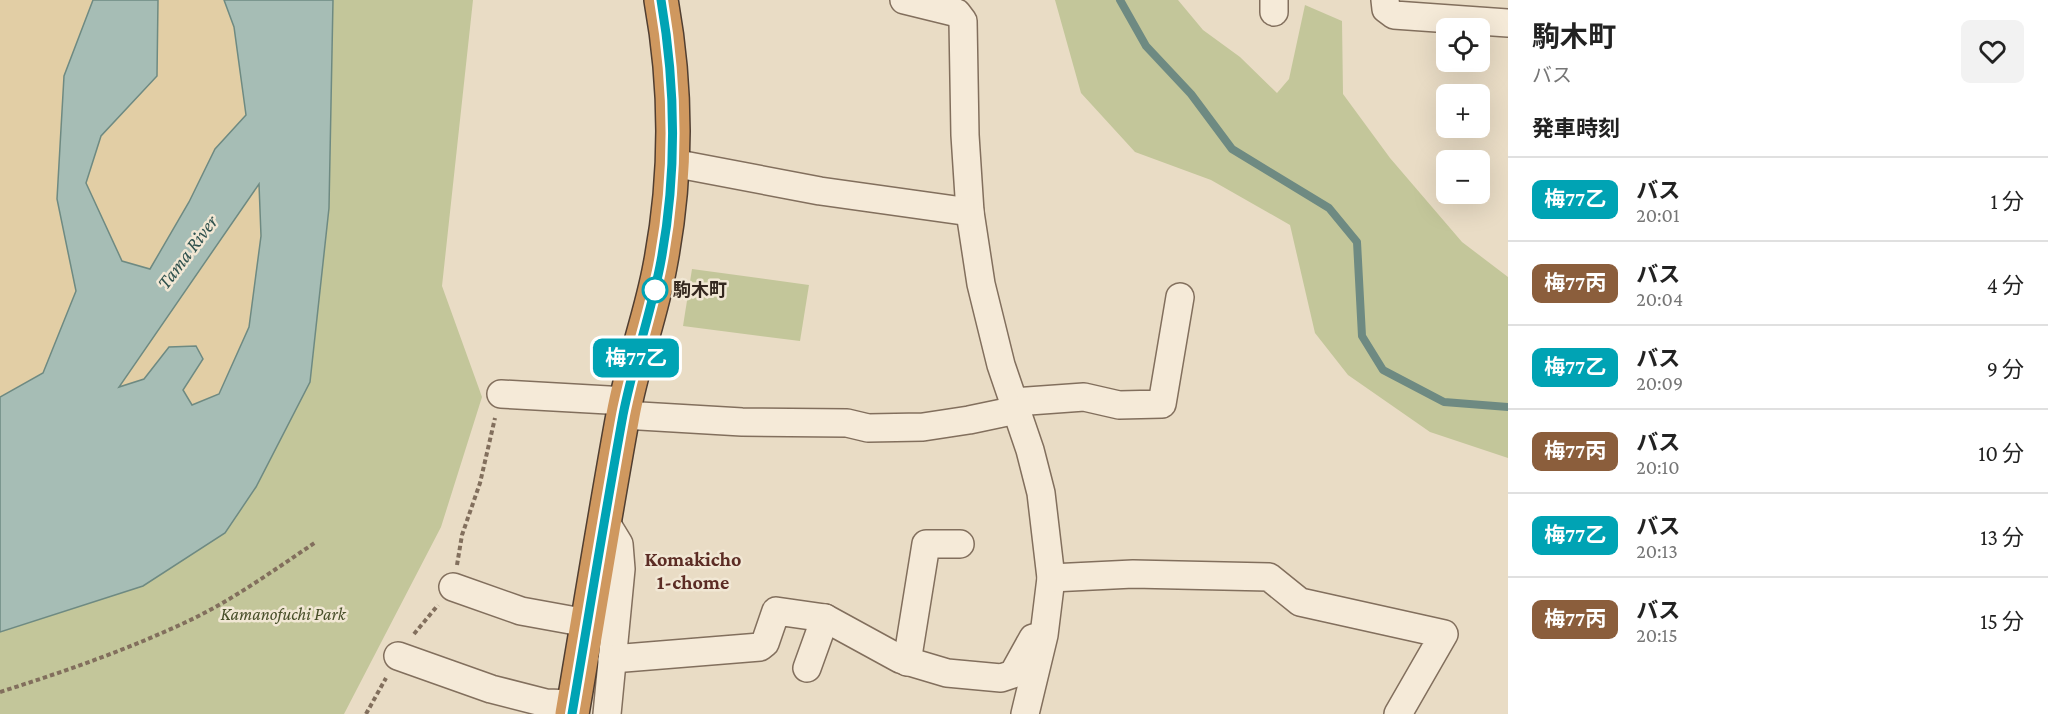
<!DOCTYPE html>
<html lang="ja">
<head>
<meta charset="utf-8">
<style>
	body { margin:0; font-family:"Crimson Pro","Noto Sans JP",serif; background:#f2f2f2; color:#222; height:100vh; display:flex; flex-direction:column; font-size:22px; white-space:nowrap }
	* { box-sizing:border-box; margin:0 }
	p { font-size:20px; color:#767676 }
	.icon { flex:none; width:33px; height:33px; fill:none; stroke:currentColor; stroke-width:2; stroke-linecap:round; stroke-linejoin:round }
	.map { position:relative; flex:1; overflow:hidden }
	.drawer { display:flex; flex-direction:column; background:#fff; width:540px }
	.drawer>* { flex:none }
	.badge { padding:0 12px; border-radius:9px; font-size:21px; line-height:39px }
	.tools { position:absolute; left:1436px; top:18px; display:grid; gap:12px }
	.tools a { display:grid; place-items:center; width:54px; height:54px; border-radius:9px; background:#fff; box-shadow:0 6px 24px #0002; font-size:30px }
	.map>.badge { position:absolute; translate:-50% -50%; box-shadow:0 0 0 3px #fff }
	h2 { padding:0 24px; font-size:22px; line-height:54px }
	.round { display:grid; place-items:center; flex:none; width:63px; height:63px; border-radius:9px; background:#f2f2f2 }
	.summary { display:flex; align-items:center; justify-content:space-between; height:102px; padding:0 24px }
	h1 { font-size:28px; font-weight:700; line-height:45px }
	ul { padding:0; list-style:none }
	li { display:flex; align-items:center; gap:18px; height:84px; padding:0 24px; border-top:2px solid #e0e0e0 }
	li div { flex:1 }
	li b { display:block; font-size:22px }
	li em { font-style:normal }
	li .badge { min-width:66px; font-weight:700; text-align:center }
	main { display:flex; flex:1; min-height:0 }
	.map>svg:first-child { display:block }
	.green { fill:#c3c69a }
	.sand { fill:#e2cea5 }
	.water { fill:#a6bdb5; stroke:#6e8a82; stroke-width:1.5; fill-rule:evenodd }
	.lines { fill:none; stroke-linecap:round; stroke-linejoin:round }
	.stream { stroke:#6e8a82; stroke-width:8 }
	.minor-casing { stroke:#826f5d; stroke-width:30 }
	.highway-casing { stroke:#503e31; stroke-width:36 }
	.path { stroke:#826f5d; stroke-width:4; stroke-dasharray:4.5 3; stroke-linecap:butt }
	.minor { stroke:#f5ead8; stroke-width:27 }
	.highway { stroke:#cf985f; stroke-width:33 }
	.line-casing { stroke:#fff; stroke-width:14 }
	.line { stroke:#00a3b4; stroke-width:9 }
	.stop-dot { fill:#fff; stroke:#00a3b4; stroke-width:3 }
	.labels { text-anchor:middle; stroke-width:5; stroke-linejoin:round; paint-order:stroke }
	.stop-label { font-size:18px; font-weight:bold; fill:#34281f; stroke:#f1e7d4; text-anchor:start }
	.park-label { font-size:18px; font-style:italic; fill:#474e28; stroke:#f1e7d4 }
	.water-label { font-size:20px; font-style:italic; fill:#30524e; stroke:#f1e7d4 }
	.neighbourhood-label { font-size:20px; font-weight:bold; fill:#5c2c24; stroke:#f1e7d4 }
</style>
</head>
<body>
<main>
<div class="map">
<svg width="1508" height="714" viewBox="0 0 1508 714">
	<rect width="100%" height="100%" fill="#e9dcc5"/>
	<g class="green">
		<polygon points="333,0 473,0 442,286 482,397 441,527 344,714 0,714 0,632 143,586 225,533 256,487 310,382 329,208"/>
		<polygon points="1055,0 1178,0 1203,30 1240,57 1277,93 1289,79 1305,5 1342,21 1343,94 1390,158 1462,242 1508,277 1508,458 1430,432 1348,375 1315,333 1290,225 1211,180 1135,152 1081,93"/>
		<polygon points="692,269 809,285 800,341 683,326"/>
	</g>
	<g class="sand">
		<polygon points="0,0 93,0 64,76 57,199 76,291 43,373 0,397"/>
		<polygon points="158,0 224,0 234,27 246,115 215,149 189,202 151,270 122,261 86,183 101,136 157,76"/>
		<polygon points="259,183 261,236 249,327 218,395 191,405 183,390 203,359 169,347 144,379 118,388"/>
	</g>
	<path class="water" d="M93 0H158L157 76 101 136 86 183 122 261 150 269 189 202 215 149 246 115 234 27 224 0H333L329 208 310 382 256 487 225 533 143 586 0 632V397L43 373 76 291 57 199 64 76ZM259 184 261 236 249 327 219 394 192 405 183 390 203 359 196 346 169 347 144 379 119 387Z"/>
	<g class="lines">
		<polyline class="stream" points="1120,0 1146,46 1191,94 1232,149 1329,208 1357,242 1362,336 1383,370 1444,402 1508,407"/>
		<g class="minor-casing">
			<g id="minor">
				<polyline points="904,0 957,13 963,21 965,135 970,212 981,284 1001,365 1030,450 1041,493 1051,578 1044,635 1025,714"/>
				<polyline points="1274,0 1274,12"/>
				<polyline points="1385,0 1386,9 1394,15 1508,23"/>
				<polyline points="673,163 820,191 970,212"/>
				<polyline points="501,394 626,401"/>
				<polyline points="1014,402 1084,397 1119,405 1162,404 1180,297"/>
				<polyline points="623,415 742,422 847,423 868,428 923,427 969,420 1017,410"/>
				<polyline points="605,521 619,544 621,569 607,714"/>
				<polyline points="1051,578 1133,574 1269,577 1300,602 1444,634 1398,714"/>
				<polyline points="453,587 521,611 587,623"/>
				<polyline points="398,656 491,689 546,703 574,704"/>
				<polyline points="612,659 760,647 765,643 776,611 825,618 900,659 947,673 1001,678 1013,674 1033,638 1037,637"/>
				<polyline points="907,662 926,544 960,544"/>
				<polyline points="807,668 825,618"/>
			</g>
		</g>
		<g class="highway-casing">
			<path id="highway" d="M572 714C589 614 605 514 623 415 632 364 651 316 660 266 677 178 677 88 661 0"/>
		</g>
		<g class="path">
			<polyline points="457,565 462,535 480,483 495,418"/>
			<polyline points="414,634 438,605"/>
			<path d="M0 692C63 672 124 651 184 623 230 602 274 570 316 542"/>
			<polyline points="366,714 386,678"/>
		</g>
		<use href="#minor" class="minor"/>
		<use href="#highway" class="highway"/>
	</g>
	<g class="lines">
		<g class="line-casing">
			<path id="line" d="M572 714C589 614 605 514 623 415 633 364 650 316 660 266 677 178 676 88 661 0"/>
		</g>
		<use href="#line" class="line"/>
	</g>
	<circle class="stop-dot" cx="655" cy="290" r="12"/>
	<g class="labels">
		<g class="stop-label">
			<text x="673" y="296">駒木町</text>
		</g>
		<g class="park-label">
			<text x="283" y="620">Kamanofuchi Park</text>
		</g>
		<g class="water-label">
			<text transform="translate(187 252) rotate(-53)" y="7">Tama River</text>
		</g>
		<g class="neighbourhood-label">
			<text x="693" y="566">Komakicho<tspan x="693" dy="23">1-chome</tspan></text>
		</g>
	</g>
</svg>
<div class="tools">
<a><svg class="icon" aria-label="locate" viewBox="0 0 24 24"><circle cx="12" cy="12" r="6"/><path d="M12 2v4M12 18v4M2 12h4M18 12h4"/></svg></a>
<a>+</a>
<a>−</a>
</div>
<b class="badge" style="left:636px;top:358px;background:#00a3b4;color:#fff">梅77乙</b>
</div>
<section class="drawer">
<div class="summary"><div><h1>駒木町</h1><p>バス</p></div><a class="round"><svg class="icon" aria-label="heart" viewBox="0 0 24 24"><path d="M12 20l-8-8c-3-5 5-10 8-4 3-6 11-1 8 4z"/></svg></a></div>
<h2>発車時刻</h2>
<ul>
<li><span class="badge" style="background:#00a3b4;color:#fff">梅77乙</span><div><b>バス</b><p>20:01</p></div><em>1 分</em></li>
<li><span class="badge" style="background:#8b5e3c;color:#fff">梅77丙</span><div><b>バス</b><p>20:04</p></div><em>4 分</em></li>
<li><span class="badge" style="background:#00a3b4;color:#fff">梅77乙</span><div><b>バス</b><p>20:09</p></div><em>9 分</em></li>
<li><span class="badge" style="background:#8b5e3c;color:#fff">梅77丙</span><div><b>バス</b><p>20:10</p></div><em>10 分</em></li>
<li><span class="badge" style="background:#00a3b4;color:#fff">梅77乙</span><div><b>バス</b><p>20:13</p></div><em>13 分</em></li>
<li><span class="badge" style="background:#8b5e3c;color:#fff">梅77丙</span><div><b>バス</b><p>20:15</p></div><em>15 分</em></li>
</ul>
</section>
</main>
</body>
</html>
